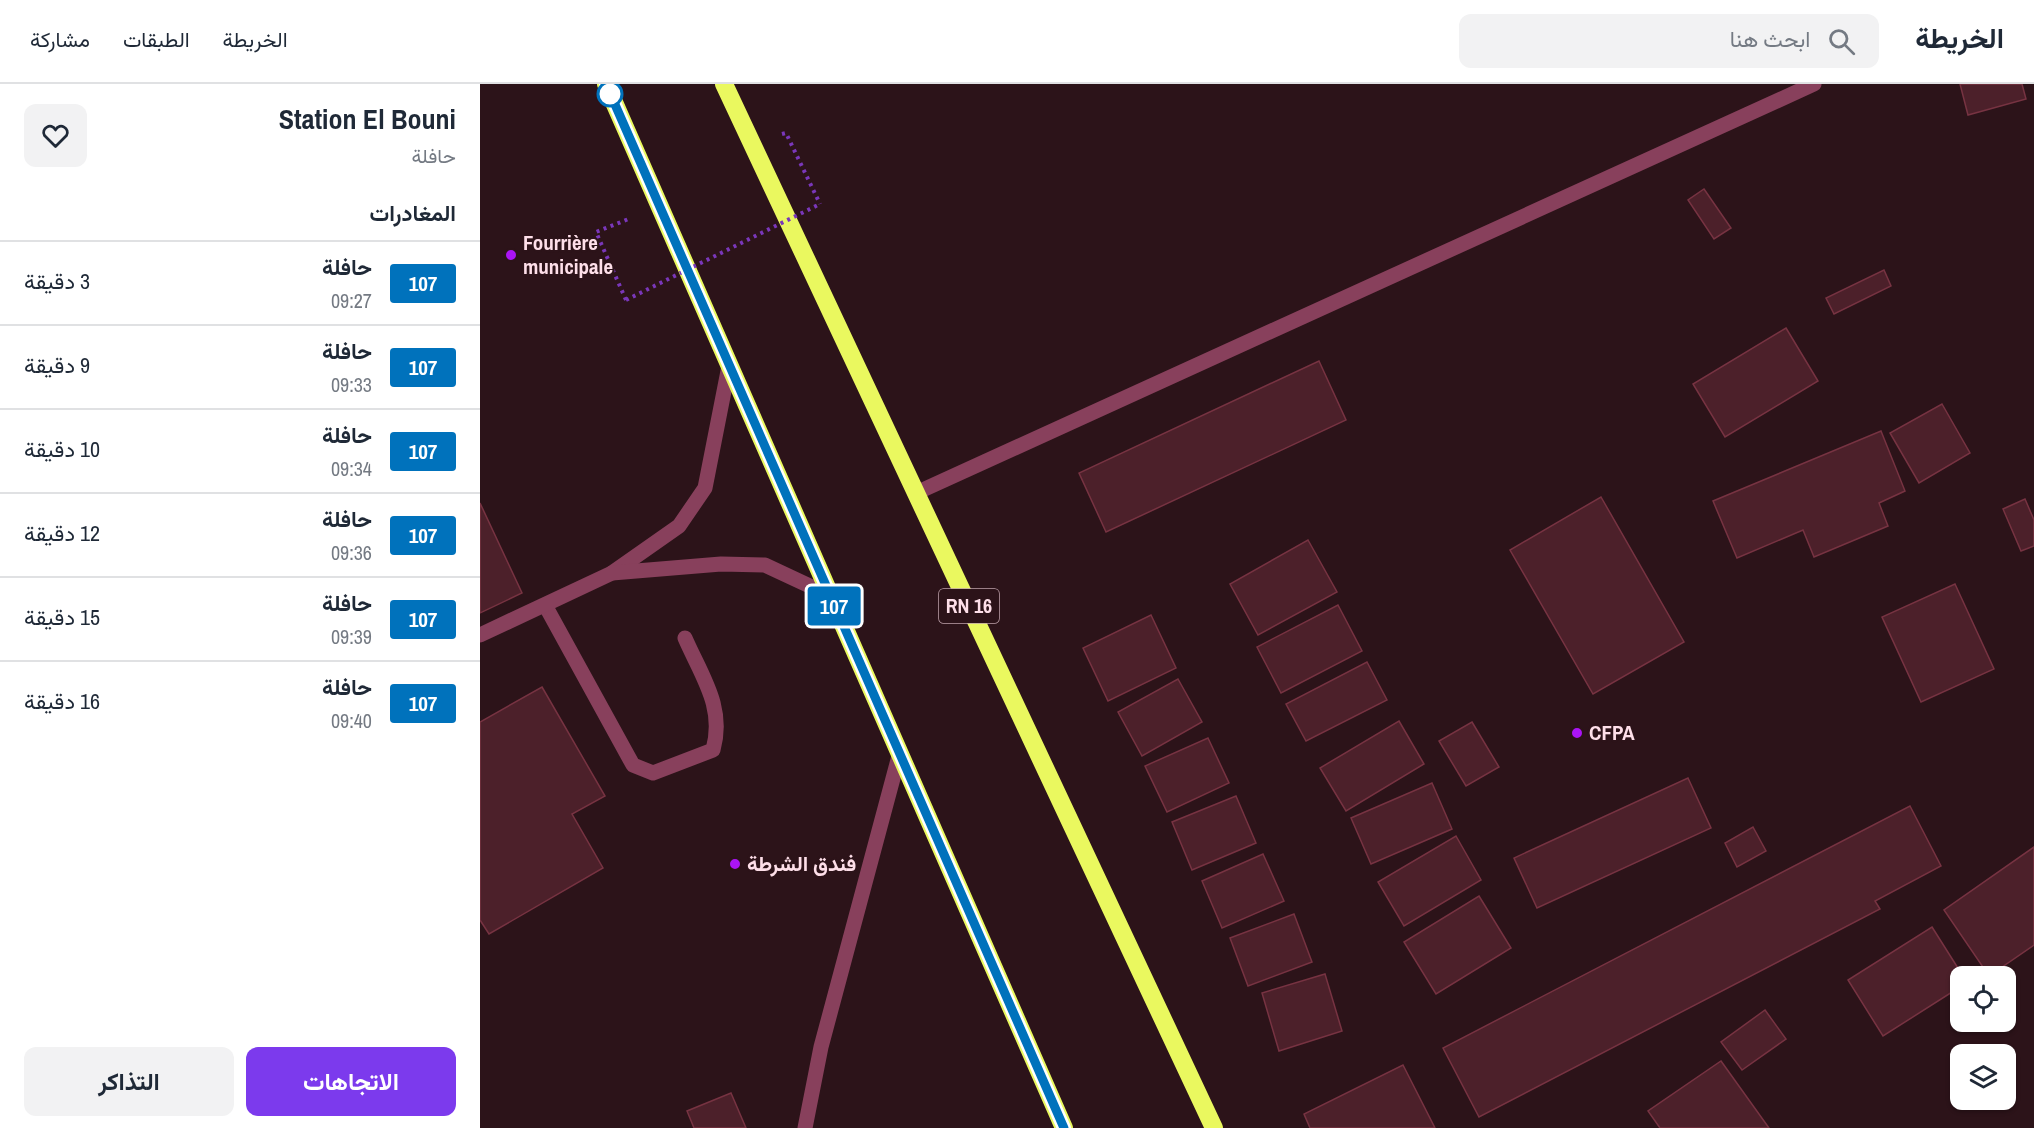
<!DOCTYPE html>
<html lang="ar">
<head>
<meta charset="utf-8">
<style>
	body { margin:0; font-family:"Archivo Narrow",Vazirmatn,sans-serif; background:#f2f2f3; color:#1f2937; direction:rtl; height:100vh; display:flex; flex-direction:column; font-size:22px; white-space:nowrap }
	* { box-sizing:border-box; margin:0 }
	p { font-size:20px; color:#747a83 }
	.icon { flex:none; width:33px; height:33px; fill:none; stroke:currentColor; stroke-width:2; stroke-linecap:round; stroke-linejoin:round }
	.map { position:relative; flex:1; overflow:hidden; direction:ltr }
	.panel { display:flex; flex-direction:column; background:#fff; width:480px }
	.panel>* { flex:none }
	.badge { padding:0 12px; border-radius:4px; font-size:21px; line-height:39px }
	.buttons { position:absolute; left:1470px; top:882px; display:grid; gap:12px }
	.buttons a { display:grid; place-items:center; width:66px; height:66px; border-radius:12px; background:#fff; box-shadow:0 2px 4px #0004; font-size:30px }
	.map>.badge { position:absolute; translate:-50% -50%; box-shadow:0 0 0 3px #fff }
	h2 { padding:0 24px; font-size:22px; line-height:54px }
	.round { display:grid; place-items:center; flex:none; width:63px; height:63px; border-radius:12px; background:#f2f2f3 }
	.headline { display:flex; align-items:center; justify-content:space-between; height:102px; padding:0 24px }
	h1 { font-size:28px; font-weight:700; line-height:45px }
	.button { display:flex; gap:12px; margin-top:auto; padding:12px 24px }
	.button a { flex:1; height:69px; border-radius:12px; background:#7c3aed; color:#fff; font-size:24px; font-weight:700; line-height:69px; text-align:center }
	.button a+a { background:#f2f2f3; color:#1f2937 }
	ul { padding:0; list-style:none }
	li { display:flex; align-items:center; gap:18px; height:84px; padding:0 24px; border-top:2px solid #e0e1e3 }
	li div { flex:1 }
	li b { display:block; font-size:22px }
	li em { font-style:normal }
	li .badge { min-width:66px; font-weight:700; text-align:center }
	header { display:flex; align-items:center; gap:36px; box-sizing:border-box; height:84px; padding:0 30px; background:#fff; border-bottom:2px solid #e0e1e3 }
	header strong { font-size:28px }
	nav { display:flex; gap:33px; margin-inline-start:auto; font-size:21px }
	.search { width:420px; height:54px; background:#f2f2f3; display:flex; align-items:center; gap:15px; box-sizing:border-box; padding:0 21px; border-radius:12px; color:#747a83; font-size:22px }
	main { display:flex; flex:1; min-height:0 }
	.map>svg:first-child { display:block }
	.building { fill:#4c202a; stroke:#773342; stroke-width:1.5 }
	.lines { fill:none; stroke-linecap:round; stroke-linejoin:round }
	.path { stroke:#7a37ba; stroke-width:4; stroke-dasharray:3 4.5; stroke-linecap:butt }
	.minor { stroke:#88405c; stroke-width:15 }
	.highway { stroke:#eaf85f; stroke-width:18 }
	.path-bridge { stroke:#7a37ba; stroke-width:4; stroke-dasharray:3 4.5; stroke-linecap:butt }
	.line-casing { stroke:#fff; stroke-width:14 }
	.line { stroke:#0072bc; stroke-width:9 }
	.stop-dot { fill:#fff; stroke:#0072bc; stroke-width:3 }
	.poi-dot { fill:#ab14f5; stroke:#2c1319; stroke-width:2 }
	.labels { text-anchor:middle; stroke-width:4.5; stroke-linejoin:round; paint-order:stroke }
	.shield { fill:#2c1319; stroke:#bfa2ab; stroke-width:1.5 }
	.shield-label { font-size:20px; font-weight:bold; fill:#fedfe9 }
	.poi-label { font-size:21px; font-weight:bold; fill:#fedfe9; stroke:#2c1319; text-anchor:start }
</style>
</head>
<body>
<header>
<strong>الخريطة</strong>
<div class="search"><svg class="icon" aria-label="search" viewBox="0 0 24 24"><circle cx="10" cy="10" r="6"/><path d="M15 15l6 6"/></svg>ابحث هنا</div>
<nav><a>الخريطة</a><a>الطبقات</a><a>مشاركة</a></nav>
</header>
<main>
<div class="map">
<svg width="1554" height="1044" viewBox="0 0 1554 1044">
	<rect width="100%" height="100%" fill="#2c1319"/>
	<g class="building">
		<polygon points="1480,0 1542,0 1546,15 1488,31"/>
		<polygon points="1224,105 1251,144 1234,155 1208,116"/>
		<polygon points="1404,186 1411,202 1354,230 1346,214"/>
		<polygon points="1306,244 1338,297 1245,353 1213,300"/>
		<polygon points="839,277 866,336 626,448 599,389"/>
		<polygon points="1462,320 1490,369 1439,399 1410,349"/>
		<polygon points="1401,347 1425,407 1399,419 1408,442 1334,473 1323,446 1257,474 1233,417"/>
		<polygon points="1121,413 1204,558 1113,610 1030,466"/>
		<polygon points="1545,415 1554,436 1554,462 1541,467 1523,425"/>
		<polygon points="0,419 42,509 0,529"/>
		<polygon points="828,456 857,508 778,551 750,500"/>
		<polygon points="1475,500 1514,585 1441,618 1402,533"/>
		<polygon points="858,521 882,567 801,609 777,563"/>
		<polygon points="671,531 696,584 628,617 603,564"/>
		<polygon points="887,578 907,616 826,657 806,620"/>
		<polygon points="698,595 722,638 662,672 638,628"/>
		<polygon points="62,603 125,712 92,730 123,784 9,850 0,836 0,638"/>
		<polygon points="919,637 944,680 866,727 840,684"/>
		<polygon points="992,638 1019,683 986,702 959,657"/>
		<polygon points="728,654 749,699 687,728 665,682"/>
		<polygon points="1208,694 1231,744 1057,824 1034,774"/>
		<polygon points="952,699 972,745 891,780 871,734"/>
		<polygon points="756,712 776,759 712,786 692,738"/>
		<polygon points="1430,722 1461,782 1395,817 1400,825 999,1033 963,964"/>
		<polygon points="1273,743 1286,767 1257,783 1245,759"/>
		<polygon points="976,752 1001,796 924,842 898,798"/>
		<polygon points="1554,763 1554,861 1509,892 1464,826"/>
		<polygon points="783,770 804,817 742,844 722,797"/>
		<polygon points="999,812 1031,864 956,910 924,858"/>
		<polygon points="814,830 832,878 768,902 750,854"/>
		<polygon points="1452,843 1483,892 1480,892 1480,903 1403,952 1368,896"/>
		<polygon points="845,890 862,947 799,967 782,909"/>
		<polygon points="1285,926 1306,955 1262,986 1241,958"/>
		<polygon points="1241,977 1289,1044 1180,1044 1168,1027"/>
		<polygon points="923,981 955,1044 830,1044 824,1030"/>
		<polygon points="251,1009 266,1044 214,1044 207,1027"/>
	</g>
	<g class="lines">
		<g class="path">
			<polyline points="302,50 306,49 340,120"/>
			<polyline points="146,216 116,148 151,134"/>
		</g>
		<g class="minor">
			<polyline points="436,409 1334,0"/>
			<polyline points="132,489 199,442 225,404 249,282"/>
			<path d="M65 521 153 681 173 689 233 666C245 623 222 593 205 554"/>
			<polyline points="0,551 132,489 241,480 285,481 349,511"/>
			<polyline points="325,1044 341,963 419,672"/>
		</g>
		<g class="highway">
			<polyline points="126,0 584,1044"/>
			<polyline points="244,0 734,1044"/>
		</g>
		<polyline class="path-bridge" points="146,216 340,120"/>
	</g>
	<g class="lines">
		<g class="line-casing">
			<polyline id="line" points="126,0 584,1044"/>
		</g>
		<use href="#line" class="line"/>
	</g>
	<circle class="stop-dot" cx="130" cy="10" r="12"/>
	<g class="poi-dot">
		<circle cx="31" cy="171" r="6"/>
		<circle cx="1097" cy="649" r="6"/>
		<circle cx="255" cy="780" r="6"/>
	</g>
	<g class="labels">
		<rect class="shield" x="459" y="505" width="60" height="34" rx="4.5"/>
		<g class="shield-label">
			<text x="489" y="529">RN 16</text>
		</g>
		<g class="poi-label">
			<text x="43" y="166">Fourrière<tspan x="43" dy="24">municipale</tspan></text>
			<text x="1109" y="656">CFPA</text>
			<text x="267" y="787">فندق الشرطة</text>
		</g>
	</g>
</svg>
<div class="buttons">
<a><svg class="icon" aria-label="locate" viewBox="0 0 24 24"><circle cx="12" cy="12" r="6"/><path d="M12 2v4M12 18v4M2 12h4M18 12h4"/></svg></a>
<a><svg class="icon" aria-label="layers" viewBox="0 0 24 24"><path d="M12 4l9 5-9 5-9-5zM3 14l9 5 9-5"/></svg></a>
</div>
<b class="badge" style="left:354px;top:522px;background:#0072bc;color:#fff">107</b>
</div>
<section class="panel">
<div class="headline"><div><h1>Station El Bouni</h1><p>حافلة</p></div><a class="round"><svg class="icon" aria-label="heart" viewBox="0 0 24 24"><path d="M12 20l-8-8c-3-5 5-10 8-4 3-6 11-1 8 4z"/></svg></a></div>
<h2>المغادرات</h2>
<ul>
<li><span class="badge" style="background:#0072bc;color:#fff">107</span><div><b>حافلة</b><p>09:27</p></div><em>3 دقيقة</em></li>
<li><span class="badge" style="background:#0072bc;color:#fff">107</span><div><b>حافلة</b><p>09:33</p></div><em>9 دقيقة</em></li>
<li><span class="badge" style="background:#0072bc;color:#fff">107</span><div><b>حافلة</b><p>09:34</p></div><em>10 دقيقة</em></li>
<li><span class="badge" style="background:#0072bc;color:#fff">107</span><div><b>حافلة</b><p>09:36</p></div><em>12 دقيقة</em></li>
<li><span class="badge" style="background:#0072bc;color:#fff">107</span><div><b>حافلة</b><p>09:39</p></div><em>15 دقيقة</em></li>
<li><span class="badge" style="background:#0072bc;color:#fff">107</span><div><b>حافلة</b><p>09:40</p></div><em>16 دقيقة</em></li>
</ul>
<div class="button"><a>الاتجاهات</a><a>التذاكر</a></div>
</section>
</main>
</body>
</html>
